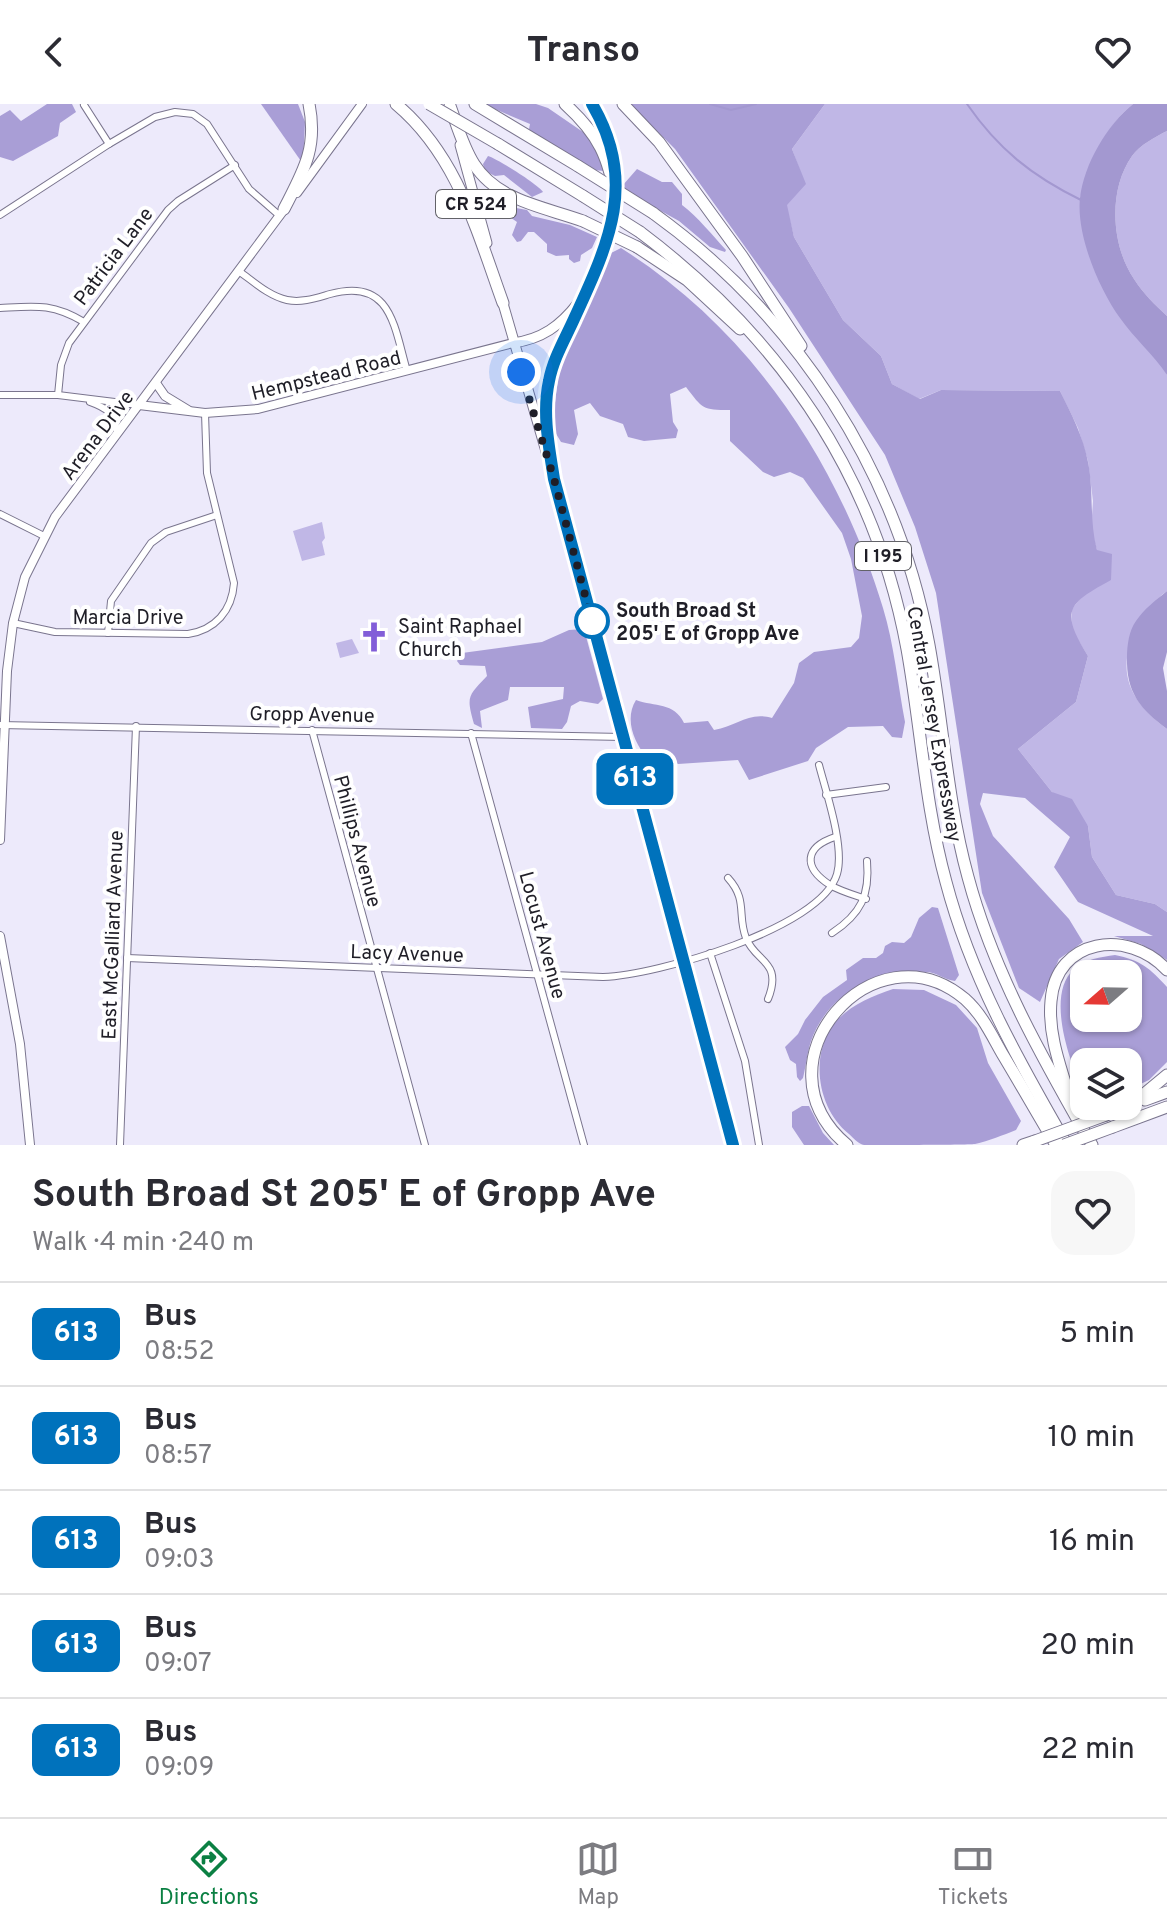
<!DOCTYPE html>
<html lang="en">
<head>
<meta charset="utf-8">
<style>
	body { margin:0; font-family:Overpass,sans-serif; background:#f7f7f7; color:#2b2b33; height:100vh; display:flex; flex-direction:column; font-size:30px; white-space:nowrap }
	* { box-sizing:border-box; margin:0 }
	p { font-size:26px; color:#7c7c81 }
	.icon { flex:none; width:44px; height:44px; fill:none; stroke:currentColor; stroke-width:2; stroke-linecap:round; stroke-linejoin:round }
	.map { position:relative; height:1041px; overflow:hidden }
	.sheet { display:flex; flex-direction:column; background:#fff; flex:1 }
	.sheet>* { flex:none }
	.badge { padding:0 16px; border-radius:12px; font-size:28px; line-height:52px }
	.needle { width:52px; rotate:250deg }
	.buttons { position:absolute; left:1070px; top:856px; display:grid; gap:16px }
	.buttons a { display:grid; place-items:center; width:72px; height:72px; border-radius:16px; background:#fff; box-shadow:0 2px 6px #0004; font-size:40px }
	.you { position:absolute; width:40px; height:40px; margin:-20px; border:6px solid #fff; border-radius:50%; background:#1a73e8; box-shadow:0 0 0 12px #1a73e833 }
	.map>.badge { position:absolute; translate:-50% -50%; box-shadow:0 0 0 4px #fff }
	.round { display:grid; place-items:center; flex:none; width:84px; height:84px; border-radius:24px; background:#f7f7f7 }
	.headline { display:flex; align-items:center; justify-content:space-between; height:136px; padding:0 32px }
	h1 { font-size:38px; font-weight:700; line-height:60px }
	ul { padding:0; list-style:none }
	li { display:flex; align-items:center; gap:24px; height:104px; padding:0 32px; border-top:2px solid #e1e1e2 }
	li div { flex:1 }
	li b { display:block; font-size:30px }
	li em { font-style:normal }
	li .badge { min-width:88px; font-weight:700; text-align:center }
	header { display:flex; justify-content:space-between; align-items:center; height:104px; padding:0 32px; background:#fff; font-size:36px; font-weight:700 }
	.menu { display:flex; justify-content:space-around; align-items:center; height:112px; border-top:2px solid #e1e1e2; background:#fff; font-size:22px; color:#7c7c81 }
	.menu a { display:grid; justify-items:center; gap:4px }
	.menu .on { color:#0b8043 }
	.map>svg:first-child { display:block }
	.green { fill:#c0b7e6 }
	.forest { fill:#a99ed6; fill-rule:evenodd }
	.water { fill:#a398d0 }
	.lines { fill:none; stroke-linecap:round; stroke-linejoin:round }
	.stream { stroke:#a398d0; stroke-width:2 }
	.street-casing { stroke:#7a758e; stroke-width:8 }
	.secondary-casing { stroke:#7a758e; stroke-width:10 }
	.primary-casing { stroke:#7a758e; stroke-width:11 }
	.highway-casing { stroke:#7a758e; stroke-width:13 }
	.street { stroke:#fff; stroke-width:6 }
	.secondary { stroke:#fff; stroke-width:8 }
	.primary { stroke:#fff; stroke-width:9 }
	.highway { stroke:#fff; stroke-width:11 }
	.highway-bridge-casing { stroke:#7a758e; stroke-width:13; stroke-linecap:butt }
	.highway-bridge { stroke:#fff; stroke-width:11 }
	.line-casing { stroke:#fff; stroke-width:18 }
	.line { stroke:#0072bc; stroke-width:12 }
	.walk { stroke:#1f1e27; stroke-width:8; stroke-dasharray:0 14.4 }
	.stop-dot { fill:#fff; stroke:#0072bc; stroke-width:4 }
	.labels { text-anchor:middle; stroke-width:8; stroke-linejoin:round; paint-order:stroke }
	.shield { fill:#fff; stroke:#626268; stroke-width:2 }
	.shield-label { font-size:18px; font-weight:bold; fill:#1f1e27 }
	.street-label { font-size:20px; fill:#1f1e27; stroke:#fff }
	.stop-label { font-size:20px; font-weight:bold; fill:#1f1e27; stroke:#fff; text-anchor:start }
	.poi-label { font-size:20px; fill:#1f1e27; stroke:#fff; text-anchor:start }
</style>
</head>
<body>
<header><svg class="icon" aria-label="back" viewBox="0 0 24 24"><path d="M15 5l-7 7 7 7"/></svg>Transo<svg class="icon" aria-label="heart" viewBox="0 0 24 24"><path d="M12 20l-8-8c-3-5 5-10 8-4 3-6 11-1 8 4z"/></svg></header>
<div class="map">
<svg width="1167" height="1041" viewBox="0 0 1167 1041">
	<rect width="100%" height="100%" fill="#edeafb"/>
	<g class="green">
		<path d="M825 0H1133C1104 24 1089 59 1080 95L1167 271V487C1152 498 1146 508 1137 525 1114 568 1131 598 1167 625V808L1155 800 1116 791 1092 753 1088 722 1052 688 1018 645 1076 598 1088 552 1071 525 1072 505 1083 491 1097 446 1091 426 1093 397 1088 357 1078 324 1060 287 941 286 919 295 892 280 881 252 843 216 794 133 786 101 805 80 792 45Z"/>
		<path d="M1167 27V212C1155 201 1143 189 1134 175 1111 141 1108 86 1132 52 1140 41 1155 33 1167 27Z"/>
		<polygon points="322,418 325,434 322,438 325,451 302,457 293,427"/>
		<polygon points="352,535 359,549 340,554 336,539"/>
	</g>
	<g class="forest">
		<polygon points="47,0 72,0 76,8 60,19 58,32 13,57 0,53 0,12 10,6 21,17"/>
		<polygon points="261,0 298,0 305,18 303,60"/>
		<polygon points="483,0 536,0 548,4 583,28 597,44 604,67 593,66 533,30 529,25 530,20"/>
		<path d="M630 0H825L792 45 806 80 787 101 794 133 843 216 881 252 892 280 920 295 941 286 1060 287C1071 309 1083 332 1088 358 1094 387 1089 417 1097 446L1112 450 1111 476C1067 500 1060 507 1088 552L1076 598 1018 645 1052 688 1072 695 1088 722 1092 753 1116 791 1155 800 1167 808V856L1141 840 1114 832H1153L1078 798 1054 763 1070 733 1025 694 983 689 980 700 993 732 1069 815 1083 838 1059 855 1040 898 1019 884 982 789 936 489 915 423 885 351 789 204 675 45Z"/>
		<path d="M488 52C496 54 539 81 543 88L532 93 504 71 495 72 485 67 483 60Z"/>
		<path d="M637 65 662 78H672L682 90V101C698 113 712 131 726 146L725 148 710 143 679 117 623 86V81Z"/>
		<polygon points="511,103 527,106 532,112 570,121 597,133 592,144 581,151 580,157 574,159 569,155 569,151 556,152 547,148 547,140 534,128 528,128 521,137 517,138 512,131 517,118 504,109"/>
		<path d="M621 144C751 226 839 359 883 504 894 540 898 581 905 618L902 634 892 633 883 622 848 623 816 644 808 657 749 676 738 656 678 660 667 654 648 655C634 639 624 615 636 596 655 603 674 598 684 619L708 617 714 626C737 622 749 607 772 614L794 579 799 559 814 548 851 543 859 534 862 512 851 455 842 429 803 374 790 368 774 373 763 368 730 337V306C702 306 703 305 686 283L670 290 673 318 678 326 676 334 644 337 628 333 623 320 600 312 590 299 574 306 578 330 574 341 561 338 552 323 559 266 611 149Z"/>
		<path d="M584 525 603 595 598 600 580 597 571 602 567 618 562 625 531 624 528 603 563 595 564 583H510L508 596 480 607 482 624 474 620C466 592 468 592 487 572L485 562 460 561 457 557 462 549 542 538 569 526Z"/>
		<path d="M932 803 938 804 959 871 955 877C945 876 936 868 926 868 876 865 828 889 811 937 807 949 806 962 803 974L800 977 797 973 796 960 790 956 785 943 798 930 805 916 823 893 847 876 846 866 863 854H876L883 849 885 842 892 838 904 839 911 833 919 814Z"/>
		<path d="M1115 851C1140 856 1150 864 1167 883V958L1149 976 1128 986V958H1084V989C1070 959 1045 891 1074 865 1085 855 1101 853 1115 851ZM1084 870H1128V914H1084Z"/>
		<path d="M893 885 924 886 956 901 977 924 988 959 1021 1017 1016 1026C1003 1031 989 1037 975 1040 964 1041 874 1041 864 1041 859 1040 853 1034 849 1030 819 1006 810 957 831 924 845 903 870 893 893 885Z"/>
		<polygon points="802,1002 809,1002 823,1029 834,1041 804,1041 792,1023 792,1008"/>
	</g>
	<g class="water">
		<path d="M1133 0H1167V27C1155 33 1140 41 1132 52 1108 86 1111 141 1134 175 1143 189 1155 201 1167 212V271C1153 250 1134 234 1120 214 1099 185 1076 131 1080 94 1084 60 1107 21 1133 0Z"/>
		<path d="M1167 487V548L1163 564 1167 587V625C1140 605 1126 588 1127 553 1127 542 1129 526 1136 517 1144 505 1156 496 1167 487Z"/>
	</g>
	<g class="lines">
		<g class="stream">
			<polyline points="710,0 731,6 756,0"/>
			<path d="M967 0C998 45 1032 72 1081 96"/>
		</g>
		<g class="street-casing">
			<g id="street">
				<polyline points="84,1 109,40"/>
				<polyline points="0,111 109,40 155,13 175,8 193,10 207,20 249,85 280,112"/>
				<path d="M240 168C254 178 269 192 287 196 302 199 316 194 330 190 391 173 394 222 407 267"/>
				<path d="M0 204C35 202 52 199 84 218"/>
				<polyline points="0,291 58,291 139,301"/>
				<polyline points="58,291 61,261 69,239 168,106 178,97 235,61"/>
				<path d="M90 298C107 304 115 310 117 328"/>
				<polyline points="0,410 44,432"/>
				<path d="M13 519 55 528 188 530C215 526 232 507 234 479L207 369 205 309"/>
				<polyline points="108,529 111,497 151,439 166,428 217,411"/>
				<polyline points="0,621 623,633"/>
				<polyline points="312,626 425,1041"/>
				<polyline points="471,629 584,1041"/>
				<polyline points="826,691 886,683"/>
				<path d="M835 733C805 743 802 763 830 781 840 787 854 791 866 795"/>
				<path d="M728 774C748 796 737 811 746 834 756 859 783 857 768 895"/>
				<path d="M832 829C861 810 870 791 867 757"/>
				<polyline points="710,849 745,957 759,1041"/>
				<path d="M127 854 603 873C656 871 821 825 837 770 845 743 826 688 819 661"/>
				<polyline points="120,1041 136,622"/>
			</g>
		</g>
		<g class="secondary-casing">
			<g id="secondary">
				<polyline points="297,89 362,0"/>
				<polyline points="156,279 165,292 188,306"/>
				<polyline points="139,301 205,309 258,305 513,239"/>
				<polyline points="0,736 7,567 13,519 25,473 55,413 286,103"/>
				<polyline points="0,832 20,940 30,1041"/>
			</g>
		</g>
		<g class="primary-casing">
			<g id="primary">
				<polyline points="460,41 487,139"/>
				<polyline points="502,196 554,375 733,1041"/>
				<path d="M513 239C542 235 560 222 578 199"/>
				<path d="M549 348C546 323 544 298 550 274 555 251 566 231 576 211 611 136 637 77 592 0"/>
			</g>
		</g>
		<g class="highway-casing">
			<g id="highway">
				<path d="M396 0C457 51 477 127 503 199"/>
				<polyline points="475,0 578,62"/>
				<path d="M565 0C599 31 609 53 616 98"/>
				<polyline points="623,0 659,38 742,152 801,242"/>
				<path d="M450 2C457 21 463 43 474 60 497 97 545 103 583 117"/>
				<polyline points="498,40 583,92"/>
				<path d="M284 105C303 68 318 44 309 0"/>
				<path d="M653 109C796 212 897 366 929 541 943 618 947 697 968 773 994 870 1043 955 1092 1041"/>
				<path d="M640 128C780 233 875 371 907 545 921 623 925 702 946 778 971 873 1018 956 1067 1041"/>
				<polyline points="637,143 687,176 740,225"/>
				<path d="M1068 988C1059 959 1048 928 1051 897 1056 834 1128 824 1167 866"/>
				<polyline points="1145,996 1167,988"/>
				<polyline points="1132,1000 1167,971"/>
				<polyline points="1106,1011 1128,1002"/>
				<polyline points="1113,1023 1167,1003"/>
				<path d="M847 1041C750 959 874 818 965 895 982 910 992 932 1003 951 1021 981 1038 1011 1056 1041"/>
				<polyline points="1023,1041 1035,1037"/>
			</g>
		</g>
		<use href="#street" class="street"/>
		<use href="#secondary" class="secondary"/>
		<use href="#primary" class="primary"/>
		<use href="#highway" class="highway"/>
		<g class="highway-bridge-casing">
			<g id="highway-bridge">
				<polyline points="429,0 498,40"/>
				<polyline points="578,62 653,109"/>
				<polyline points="583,92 640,128"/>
				<polyline points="583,117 637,143"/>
				<polyline points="1035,1037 1106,1011"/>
				<polyline points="1064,1041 1113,1023"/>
			</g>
		</g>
		<use href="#highway-bridge" class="highway-bridge"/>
	</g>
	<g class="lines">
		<g class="line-casing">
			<path id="line" d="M592 0C638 78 609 139 574 215 565 235 553 255 549 277 542 309 549 343 554 375L733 1041"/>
		</g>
		<use href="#line" class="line"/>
		<polyline class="walk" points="521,268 554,375 592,517"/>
	</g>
	<defs>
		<g id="church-bare" transform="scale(2.4)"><path d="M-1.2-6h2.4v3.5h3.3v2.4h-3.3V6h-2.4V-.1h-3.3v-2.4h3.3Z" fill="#825ed8" stroke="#fff" stroke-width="2.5" paint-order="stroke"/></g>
	</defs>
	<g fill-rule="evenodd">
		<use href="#church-bare" x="374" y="533"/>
	</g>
	<circle class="stop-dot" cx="592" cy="517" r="16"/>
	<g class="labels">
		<g class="shield">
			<rect x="436" y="86" width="80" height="28" rx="6"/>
			<rect x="855" y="438" width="56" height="28" rx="6"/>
		</g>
		<g class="shield-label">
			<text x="476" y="106">CR 524</text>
			<text x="883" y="458">I 195</text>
		</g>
		<g class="street-label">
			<text transform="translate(113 152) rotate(-53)" y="7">Patricia Lane</text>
			<text transform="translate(326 271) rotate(-14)" y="7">Hempstead Road</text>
			<text transform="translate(97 331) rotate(-53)" y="7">Arena Drive</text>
			<text x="128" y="520">Marcia Drive</text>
			<text transform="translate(312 610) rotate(1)" y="7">Gropp Avenue</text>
			<text transform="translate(935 620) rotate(80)" y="7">Central Jersey Expressway</text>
			<text transform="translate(358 737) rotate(75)" y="7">Phillips Avenue</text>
			<text transform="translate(112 831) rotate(-88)" y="7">East McGalliard Avenue</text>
			<text transform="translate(543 831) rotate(75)" y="7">Locust Avenue</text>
			<text transform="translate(407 849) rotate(2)" y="7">Lacy Avenue</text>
		</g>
		<g class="stop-label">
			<text x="616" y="513">South Broad St<tspan x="616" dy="23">205' E of Gropp Ave</tspan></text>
		</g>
		<g class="poi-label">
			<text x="398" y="529">Saint Raphael<tspan x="398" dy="23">Church</tspan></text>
		</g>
	</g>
</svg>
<div class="buttons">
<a><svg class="needle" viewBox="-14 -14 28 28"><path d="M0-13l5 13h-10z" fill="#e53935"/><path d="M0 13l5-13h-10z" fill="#7c7c81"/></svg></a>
<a><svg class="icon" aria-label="layers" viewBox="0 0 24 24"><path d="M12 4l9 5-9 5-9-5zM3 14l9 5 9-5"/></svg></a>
</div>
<div class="you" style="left:521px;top:268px"></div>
<b class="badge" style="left:635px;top:675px;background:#0072bc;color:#fff">613</b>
</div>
<section class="sheet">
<div class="headline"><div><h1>South Broad St 205' E of Gropp Ave</h1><p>Walk · 4 min · 240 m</p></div><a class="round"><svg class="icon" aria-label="heart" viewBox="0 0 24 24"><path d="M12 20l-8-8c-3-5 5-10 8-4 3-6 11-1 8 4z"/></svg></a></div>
<ul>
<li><span class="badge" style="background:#0072bc;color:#fff">613</span><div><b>Bus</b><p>08:52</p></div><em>5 min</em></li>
<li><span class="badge" style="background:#0072bc;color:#fff">613</span><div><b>Bus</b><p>08:57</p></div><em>10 min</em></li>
<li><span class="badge" style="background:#0072bc;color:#fff">613</span><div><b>Bus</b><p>09:03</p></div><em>16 min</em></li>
<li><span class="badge" style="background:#0072bc;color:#fff">613</span><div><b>Bus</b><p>09:07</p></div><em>20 min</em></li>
<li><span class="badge" style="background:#0072bc;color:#fff">613</span><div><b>Bus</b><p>09:09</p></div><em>22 min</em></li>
</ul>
</section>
<nav class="menu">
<a class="on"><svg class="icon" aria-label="directions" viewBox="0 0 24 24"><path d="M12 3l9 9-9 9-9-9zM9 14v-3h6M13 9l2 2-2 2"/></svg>Directions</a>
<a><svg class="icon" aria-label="map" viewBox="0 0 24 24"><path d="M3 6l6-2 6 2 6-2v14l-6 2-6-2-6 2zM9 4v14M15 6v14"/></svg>Map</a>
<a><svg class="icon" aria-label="tickets" viewBox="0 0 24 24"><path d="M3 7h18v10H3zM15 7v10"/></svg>Tickets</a>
</nav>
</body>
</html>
